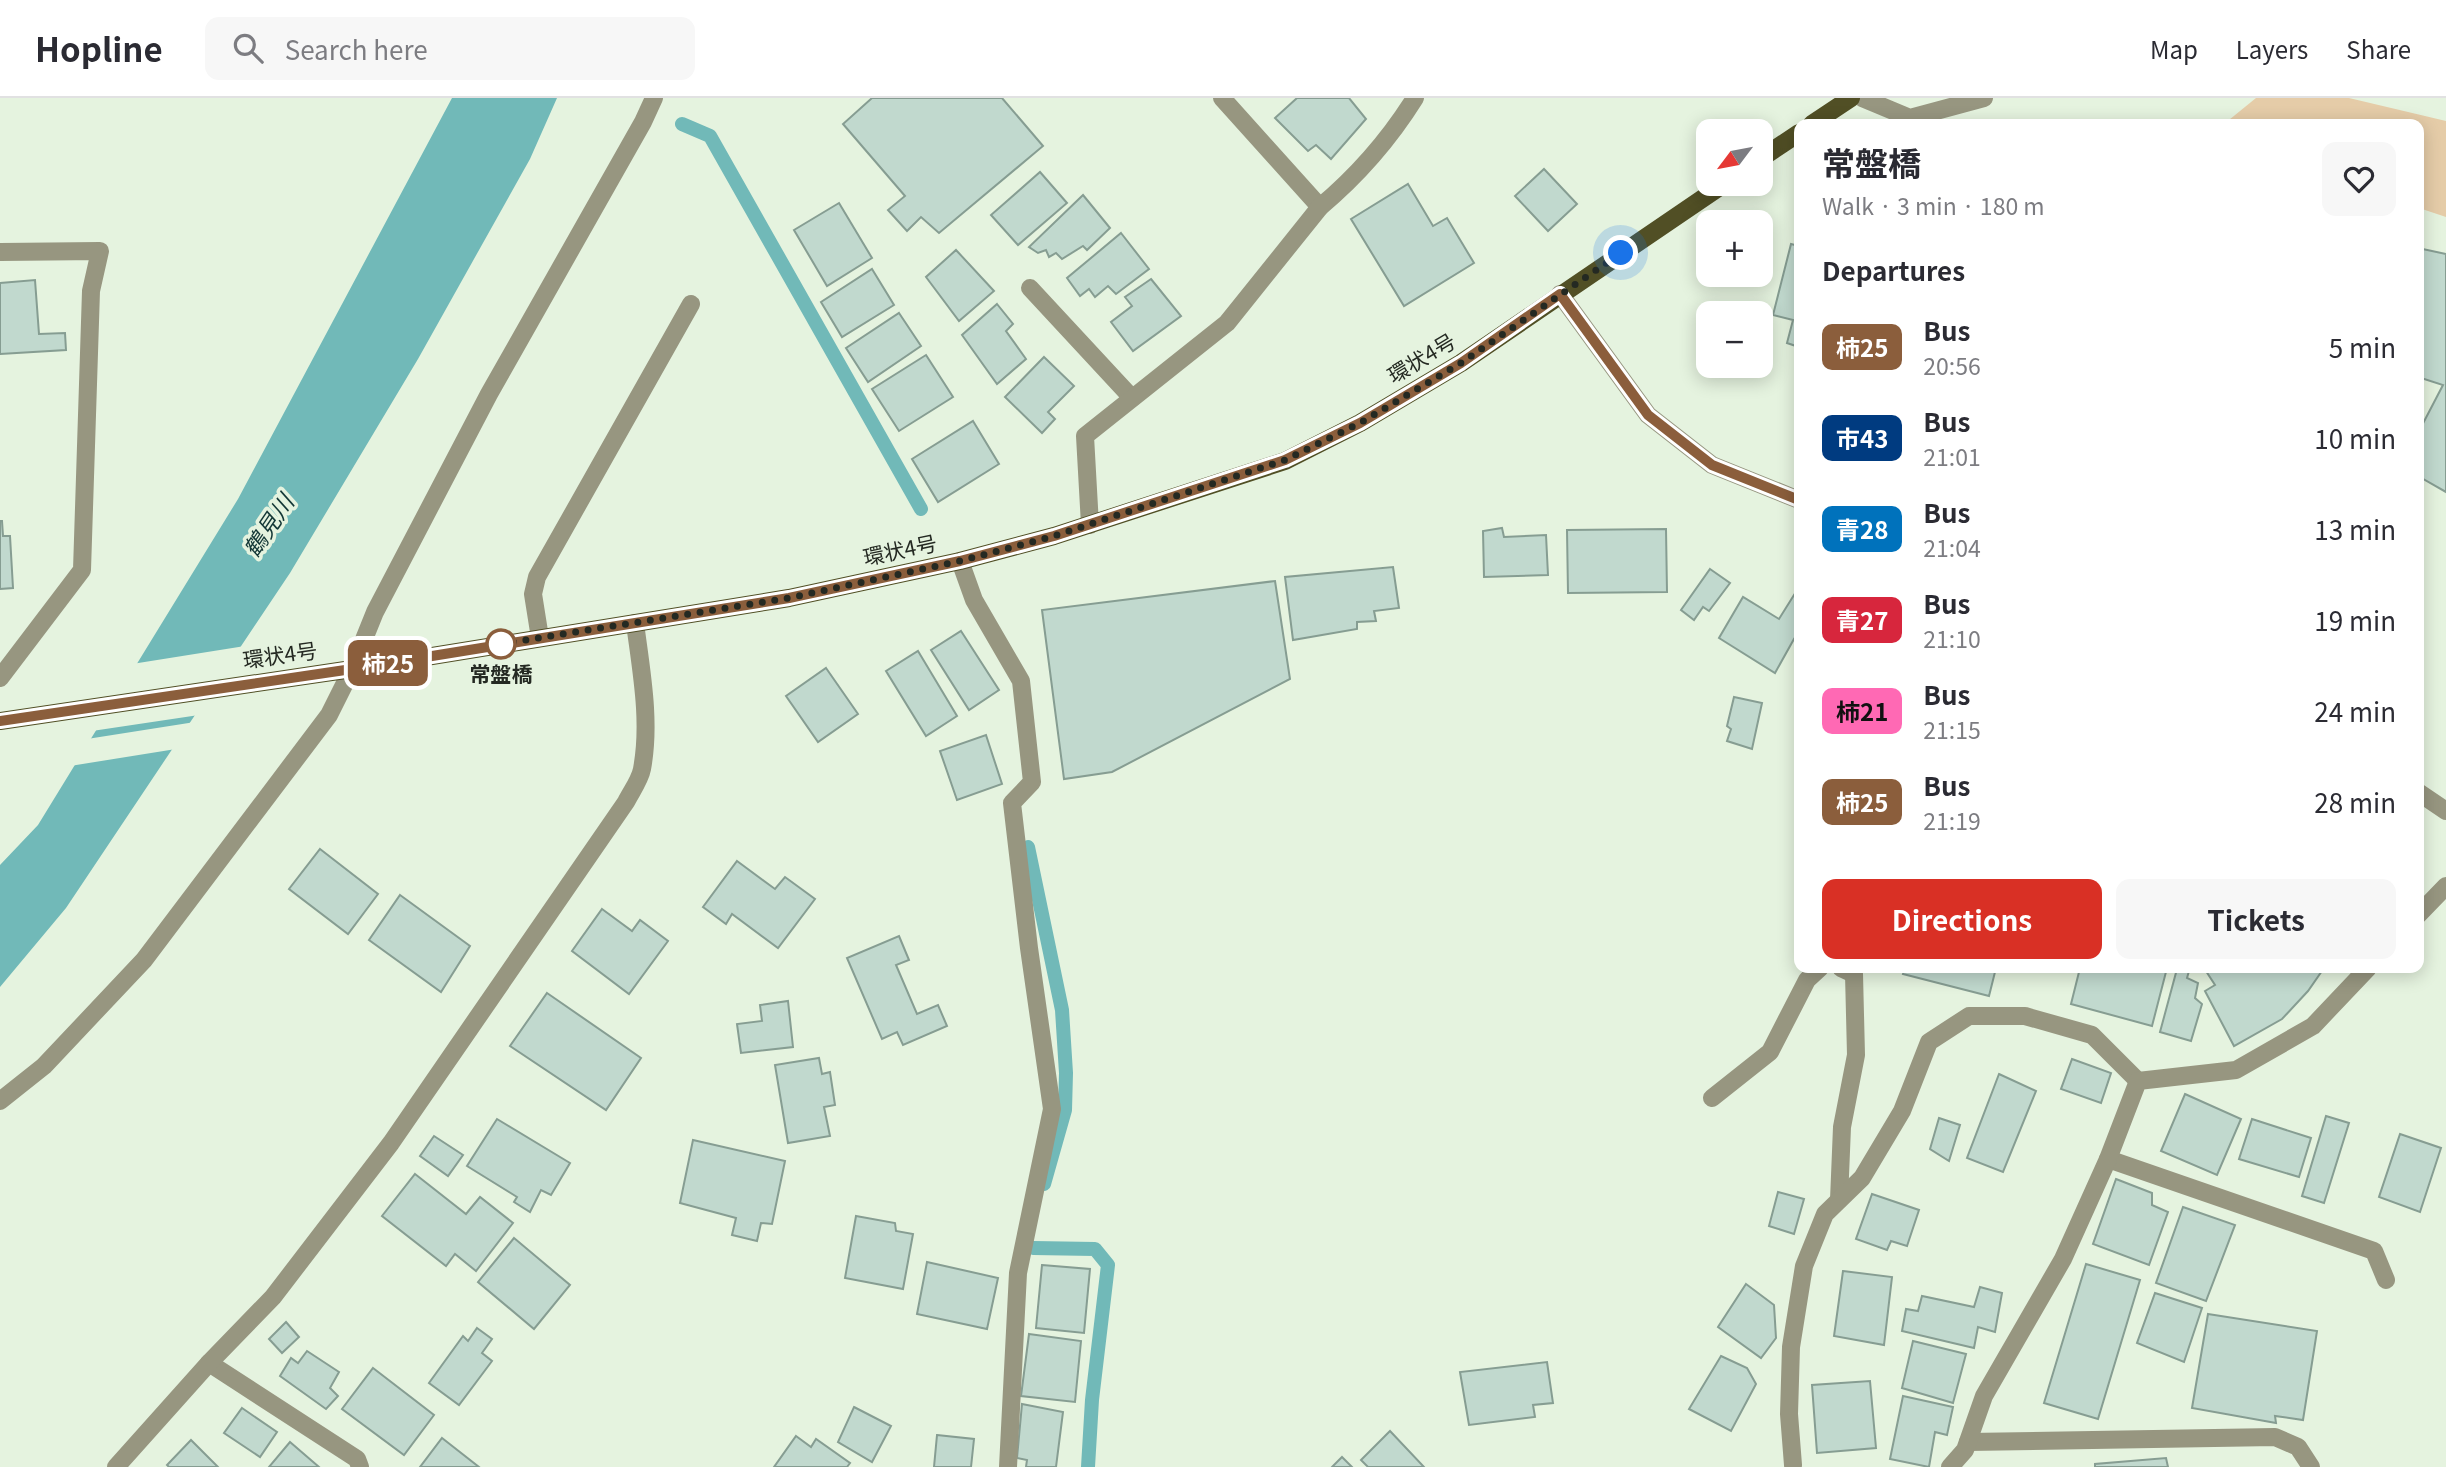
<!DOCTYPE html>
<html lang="en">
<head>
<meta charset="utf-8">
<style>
	body { margin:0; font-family:Georgia,"Noto Sans JP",serif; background:#f7f7f7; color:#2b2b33; height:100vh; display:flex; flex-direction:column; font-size:26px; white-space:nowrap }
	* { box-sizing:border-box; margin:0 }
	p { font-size:23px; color:#7c7c81 }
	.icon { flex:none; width:38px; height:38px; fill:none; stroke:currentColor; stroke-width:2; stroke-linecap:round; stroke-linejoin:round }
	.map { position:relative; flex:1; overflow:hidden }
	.details { position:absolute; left:1794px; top:21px; width:630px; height:854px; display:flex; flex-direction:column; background:#fff; border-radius:14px; box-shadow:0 4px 18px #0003 }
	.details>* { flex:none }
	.badge { padding:0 14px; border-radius:10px; font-size:24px; line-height:46px }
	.needle { width:46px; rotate:238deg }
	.controls { position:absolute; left:1696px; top:21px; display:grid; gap:14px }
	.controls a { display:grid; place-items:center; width:77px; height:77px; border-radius:14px; background:#fff; box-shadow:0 4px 18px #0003; font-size:35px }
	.you { position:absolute; width:35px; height:35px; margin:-18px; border:5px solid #fff; border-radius:50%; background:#1a73e8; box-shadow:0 0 0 10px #1a73e833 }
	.map>.badge { position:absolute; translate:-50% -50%; box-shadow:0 0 0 4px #fff }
	h2 { padding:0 28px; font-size:26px; line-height:63px }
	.round { display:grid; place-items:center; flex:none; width:74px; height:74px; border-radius:14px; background:#f7f7f7 }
	.head { display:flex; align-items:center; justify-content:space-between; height:119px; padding:0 28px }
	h1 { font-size:33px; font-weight:700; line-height:52px }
	.action { display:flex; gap:14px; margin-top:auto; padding:14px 28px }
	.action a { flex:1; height:80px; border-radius:14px; background:#d93025; color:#fff; font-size:28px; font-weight:700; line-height:80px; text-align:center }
	.action a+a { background:#f7f7f7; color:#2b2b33 }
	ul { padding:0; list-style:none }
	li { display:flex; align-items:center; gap:21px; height:91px; padding:0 28px }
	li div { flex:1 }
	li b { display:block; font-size:26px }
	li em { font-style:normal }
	li .badge { min-width:77px; font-weight:700; text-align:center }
	header { display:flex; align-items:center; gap:42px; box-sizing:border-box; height:98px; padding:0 35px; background:#fff; border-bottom:2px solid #e1e1e2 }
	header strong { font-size:33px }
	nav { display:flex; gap:38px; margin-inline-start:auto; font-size:24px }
	.search { width:490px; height:63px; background:#f7f7f7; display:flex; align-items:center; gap:18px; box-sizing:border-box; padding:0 24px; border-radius:14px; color:#7c7c81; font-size:26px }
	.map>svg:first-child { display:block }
	.green { fill:#e5cca8 }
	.water { fill:#71b9b8 }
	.pier { fill:#e5f3df }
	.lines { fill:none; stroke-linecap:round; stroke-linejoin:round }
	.stream { stroke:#71b9b8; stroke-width:14 }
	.building { fill:#c1d9ce; stroke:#869d92; stroke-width:2 }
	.service { stroke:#979680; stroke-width:18 }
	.minor { stroke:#979680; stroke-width:18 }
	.tertiary { stroke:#979680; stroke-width:18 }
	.primary { stroke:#514f25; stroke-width:18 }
	.line-casing { stroke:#fff; stroke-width:16 }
	.line { stroke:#8b5e3c; stroke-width:10 }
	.walk { stroke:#242922; stroke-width:7; stroke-dasharray:0 12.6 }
	.stop-dot { fill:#fff; stroke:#8b5e3c; stroke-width:3.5 }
	.labels { text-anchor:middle; stroke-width:7; stroke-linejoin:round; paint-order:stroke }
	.street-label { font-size:21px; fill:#242922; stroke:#e5f3df }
	.stop-label { font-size:21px; font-weight:bold; fill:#242922; stroke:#e5f3df }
	.water-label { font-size:23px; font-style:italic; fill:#133736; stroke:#e5f3df }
</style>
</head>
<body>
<header>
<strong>Hopline</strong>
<div class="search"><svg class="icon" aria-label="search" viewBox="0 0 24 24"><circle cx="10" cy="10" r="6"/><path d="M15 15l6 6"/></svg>Search here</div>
<nav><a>Map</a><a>Layers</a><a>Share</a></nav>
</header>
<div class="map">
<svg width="2446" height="1369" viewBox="0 0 2446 1369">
	<rect width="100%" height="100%" fill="#e5f3df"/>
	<polygon class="green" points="2256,0 2349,0 2446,23 2446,119 2419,110 2418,26 2224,26"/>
	<polygon class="water" points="452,0 557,0 530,61 418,261 290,475 66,810 0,889 0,767 38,727 238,401"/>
	<g class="pier">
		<polygon points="245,548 199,617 92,633 132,566"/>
		<polygon points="195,624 176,651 70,668 87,641"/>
	</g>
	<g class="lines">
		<g class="stream">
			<polyline points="682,26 710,38 921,411"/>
			<polyline points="1028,749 1062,912 1066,975 1065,1012 1044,1086"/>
			<polyline points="1033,1150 1095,1151 1108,1167 1092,1302 1088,1369"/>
		</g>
	</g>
	<g class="building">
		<polygon points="872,0 1002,0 1043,48 939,135 921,119 907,133 888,112 905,98 843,26"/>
		<polygon points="1297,0 1349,0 1366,21 1331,61 1316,47 1308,53 1275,20"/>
		<polygon points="1544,71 1577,106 1548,133 1515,98"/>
		<polygon points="1040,74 1067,105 1018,147 991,117"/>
		<polygon points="1408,86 1433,128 1447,120 1474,165 1404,208 1351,121"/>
		<polygon points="1083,97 1110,130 1087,152 1083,148 1062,161 1056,155 1049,159 1046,152 1038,155 1029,149"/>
		<polygon points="839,105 872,160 827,188 794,132"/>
		<polygon points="1121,135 1149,171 1116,196 1108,188 1095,199 1089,191 1080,198 1067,180"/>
		<polygon points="1791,146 1799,148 1799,249 1787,245 1793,222 1773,217"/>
		<polygon points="2418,150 2446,156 2446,394 2418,378 2418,335 2443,287 2418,279"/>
		<polygon points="956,152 994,193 959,223 926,179"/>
		<polygon points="872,171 894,207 842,239 821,204"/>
		<polygon points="1151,181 1181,218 1133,253 1111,224 1132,208 1125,199"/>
		<polygon points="35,182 39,236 65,235 66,252 0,256 0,185"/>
		<polygon points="997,206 1013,226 1006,233 1026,261 997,286 962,237"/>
		<polygon points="899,215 921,248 868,284 846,250"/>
		<polygon points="926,257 953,299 899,333 872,291"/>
		<polygon points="1044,259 1074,288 1048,314 1055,321 1042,335 1005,299"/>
		<polygon points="973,323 999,366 938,404 912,361"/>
		<polygon points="0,423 2,423 3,438 10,438 13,490 0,491"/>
		<polygon points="1502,430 1504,439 1546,437 1548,477 1484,479 1483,433"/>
		<polygon points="1666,431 1667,494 1568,495 1567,432"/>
		<polygon points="1393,469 1399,510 1374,513 1376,523 1357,524 1357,531 1293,542 1285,479"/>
		<polygon points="1710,471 1730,485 1709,513 1703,509 1694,522 1681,512"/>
		<polygon points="1275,483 1290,581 1112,674 1064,681 1042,512"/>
		<polygon points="1799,489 1799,544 1794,541 1775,575 1719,540 1743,499 1779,521"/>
		<polygon points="961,533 999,592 969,612 931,552"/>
		<polygon points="918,553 957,618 926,638 886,573"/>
		<polygon points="826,570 858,616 818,644 786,598"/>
		<polygon points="1734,599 1762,605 1752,651 1727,643 1731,631 1727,628"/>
		<polygon points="986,637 1002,686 957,702 940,653"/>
		<polygon points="320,751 378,796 348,836 289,791"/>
		<polygon points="737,763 775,791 785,779 815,801 778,850 732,816 726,826 703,809"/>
		<polygon points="400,797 470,848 441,894 369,842"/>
		<polygon points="602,811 632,833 640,822 668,843 629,896 572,853"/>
		<polygon points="899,838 909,862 896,867 917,916 938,907 947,928 903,947 897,934 882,941 847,860"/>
		<polygon points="1905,870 1996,870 1989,898 1903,876"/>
		<polygon points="2080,870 2167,870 2152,928 2071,906"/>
		<polygon points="2204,870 2324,870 2308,893 2282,921 2234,948 2205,893 2215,887"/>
		<polygon points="2177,871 2189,873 2187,880 2198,885 2195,900 2202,906 2191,943 2160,934"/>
		<polygon points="547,895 641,960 606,1012 510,948"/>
		<polygon points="788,903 793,949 741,955 737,926 762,923 760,907"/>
		<polygon points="819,960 822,976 830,974 835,1007 824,1009 830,1038 788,1045 775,967"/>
		<polygon points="2072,961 2111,975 2101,1005 2061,991"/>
		<polygon points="1999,976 2036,993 2003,1074 1967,1060"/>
		<polygon points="2185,996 2241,1021 2217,1077 2161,1053"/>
		<polygon points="2326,1018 2349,1025 2324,1105 2302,1098"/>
		<polygon points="1939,1020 1960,1027 1949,1063 1930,1051"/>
		<polygon points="497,1021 570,1065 551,1097 541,1092 530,1114 514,1104 517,1099 467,1068"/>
		<polygon points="2252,1021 2311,1040 2299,1079 2239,1061"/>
		<polygon points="2400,1036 2441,1050 2420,1114 2379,1099"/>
		<polygon points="434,1038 463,1057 448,1078 420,1058"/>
		<polygon points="693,1042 785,1063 772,1126 761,1125 757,1143 732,1137 736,1120 680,1105"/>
		<polygon points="415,1076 466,1116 480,1099 513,1125 476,1173 455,1156 446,1168 382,1118"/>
		<polygon points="2116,1081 2152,1095 2152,1107 2168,1114 2149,1167 2093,1146"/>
		<polygon points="1778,1094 1804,1101 1794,1136 1769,1128"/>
		<polygon points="1872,1096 1919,1112 1907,1148 1891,1143 1887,1152 1856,1141"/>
		<polygon points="2183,1109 2235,1127 2206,1203 2156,1185"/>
		<polygon points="856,1118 895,1125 896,1133 913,1136 903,1191 845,1180"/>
		<polygon points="514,1140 570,1187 534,1231 478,1184"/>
		<polygon points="927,1164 998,1180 987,1231 917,1216"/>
		<polygon points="2086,1166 2140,1182 2098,1321 2044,1305"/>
		<polygon points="1042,1167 1090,1171 1084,1235 1036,1230"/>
		<polygon points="1843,1173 1892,1179 1884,1247 1834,1238"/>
		<polygon points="1746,1186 1774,1207 1776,1240 1761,1260 1718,1229"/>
		<polygon points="1980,1189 2002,1195 1995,1234 1978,1229 1974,1250 1902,1233 1906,1211 1918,1213 1922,1198 1974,1209"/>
		<polygon points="2155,1195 2202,1210 2184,1264 2137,1245"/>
		<polygon points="2208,1216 2317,1233 2303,1322 2275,1318 2276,1325 2192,1310"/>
		<polygon points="286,1224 299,1239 282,1255 269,1241"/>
		<polygon points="477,1230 492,1241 482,1255 492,1263 459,1307 429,1285 463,1238 468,1243"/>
		<polygon points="1029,1236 1081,1243 1075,1304 1021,1298"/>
		<polygon points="1913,1243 1966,1256 1953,1305 1902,1290"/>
		<polygon points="307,1253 339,1274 330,1290 338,1298 326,1311 280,1278 291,1260 298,1265"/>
		<polygon points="1721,1258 1747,1270 1756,1286 1731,1333 1689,1311"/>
		<polygon points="1547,1264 1553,1305 1533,1307 1535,1319 1469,1327 1460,1274"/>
		<polygon points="373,1270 434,1317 404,1357 342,1311"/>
		<polygon points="1870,1283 1876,1350 1817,1355 1812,1287"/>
		<polygon points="1903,1298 1953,1309 1947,1337 1935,1334 1929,1369 1890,1361"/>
		<polygon points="1022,1306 1063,1314 1056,1369 1026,1369 1027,1362 1017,1360"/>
		<polygon points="854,1309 891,1328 872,1364 838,1344"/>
		<polygon points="242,1310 277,1334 260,1359 224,1335"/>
		<polygon points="1390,1333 1424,1369 1368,1369 1361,1362"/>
		<polygon points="937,1337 974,1341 971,1369 934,1369"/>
		<polygon points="796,1338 811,1349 816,1341 850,1365 847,1369 774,1369"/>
		<polygon points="442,1340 479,1369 420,1369"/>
		<polygon points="191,1342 218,1369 169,1369 167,1367"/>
		<polygon points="290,1344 319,1369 269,1369"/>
		<polygon points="1342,1359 1352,1369 1332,1369"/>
		<polygon points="2166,1360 2168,1369 2095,1369 2095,1366"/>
	</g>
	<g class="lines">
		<g class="service">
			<polyline points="1862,0 1910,20 1984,0"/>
			<polyline points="0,154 100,153 91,193 82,472 0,580"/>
			<polyline points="540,540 533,496 537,479 691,206"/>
			<polyline points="0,1003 44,968 144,862 329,617 352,571 375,514 489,296 643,24 654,0"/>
			<polyline points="2108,1061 2374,1153 2386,1182"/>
			<polyline points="209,1265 357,1361 360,1369"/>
		</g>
		<g class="minor">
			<polyline points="1222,0 1320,109"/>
			<polyline points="1030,190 1132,300"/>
			<path d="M1090 427 1085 338 1227 225 1320 109C1357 78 1390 40 1415 0"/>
			<polyline points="960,463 974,502 1021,583 1032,684 1012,705 1029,850 1052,1011 1018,1175 1008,1369"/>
			<polyline points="2418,817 2446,788"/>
			<polyline points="1712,1000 1770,954 1807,882 1820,870"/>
			<polyline points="1839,1102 1842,1029 1856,957 1854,876 1841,870"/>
			<polyline points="1968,1344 2275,1339 2298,1349 2311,1369"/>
			<polyline points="1793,1367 1789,1316 1791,1249 1804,1168 1825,1116 1862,1080 1902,1013 1929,944 1969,918 2025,918 2092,937 2138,983"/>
			<polyline points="1950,1369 1965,1352 1984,1298 2063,1161 2108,1061 2138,983 2236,972 2313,928 2368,870"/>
		</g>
		<g class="tertiary">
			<polyline points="1560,196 1648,317 1712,367 1799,402"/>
			<polyline points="2418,694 2446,713"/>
			<path d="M116 1369 209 1265 273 1199 391 1045 626 704C631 694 640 682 642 671 651 623 641 572 635 525"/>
		</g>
		<g class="primary">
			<polyline points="1812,26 1851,0"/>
			<polyline points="1760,61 1799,35"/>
			<polyline points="0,623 352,571 789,500 960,463 1054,438 1285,363 1360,325 1461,265 1724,86"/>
		</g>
	</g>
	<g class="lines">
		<g class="line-casing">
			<polyline id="line" points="0,623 352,571 789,500 960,463 1054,438 1285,362 1360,325 1461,265 1560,196 1648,317 1712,367 1799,402"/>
		</g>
		<use href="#line" class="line"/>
		<polyline class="walk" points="501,546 789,500 960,463 1054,438 1285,362 1360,325 1461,265 1621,155"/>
	</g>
	<circle class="stop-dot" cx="501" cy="546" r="14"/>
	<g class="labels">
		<g class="street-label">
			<text transform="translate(1422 261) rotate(-31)" y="7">環状4号</text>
			<text transform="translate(900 453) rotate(-12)" y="7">環状4号</text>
			<text transform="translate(280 558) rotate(-8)" y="7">環状4号</text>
		</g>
		<g class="stop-label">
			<text x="501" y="584">常盤橋</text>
		</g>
		<g class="water-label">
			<text transform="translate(269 428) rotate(-56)" y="8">鶴見川</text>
		</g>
	</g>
</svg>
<div class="controls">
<a><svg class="needle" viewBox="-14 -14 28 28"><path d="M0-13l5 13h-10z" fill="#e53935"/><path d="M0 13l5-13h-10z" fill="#7c7c81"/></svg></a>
<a>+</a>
<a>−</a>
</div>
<div class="you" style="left:1621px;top:155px"></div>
<b class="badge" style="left:388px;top:565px;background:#8b5e3c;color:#fff">柿25</b>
<section class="details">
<div class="head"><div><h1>常盤橋</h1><p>Walk · 3 min · 180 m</p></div><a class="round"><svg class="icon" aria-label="heart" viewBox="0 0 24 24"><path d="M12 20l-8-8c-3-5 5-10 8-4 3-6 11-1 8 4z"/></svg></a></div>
<h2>Departures</h2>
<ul>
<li><span class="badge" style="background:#8b5e3c;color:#fff">柿25</span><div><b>Bus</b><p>20:56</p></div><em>5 min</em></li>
<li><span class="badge" style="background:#003b80;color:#fff">市43</span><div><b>Bus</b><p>21:01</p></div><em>10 min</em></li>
<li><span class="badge" style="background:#0072bc;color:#fff">青28</span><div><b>Bus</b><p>21:04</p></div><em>13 min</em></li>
<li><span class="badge" style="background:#d7263d;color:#fff">青27</span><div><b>Bus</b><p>21:10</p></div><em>19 min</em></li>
<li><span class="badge" style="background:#ff69b4;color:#111">柿21</span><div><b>Bus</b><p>21:15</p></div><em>24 min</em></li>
<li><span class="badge" style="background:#8b5e3c;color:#fff">柿25</span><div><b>Bus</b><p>21:19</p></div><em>28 min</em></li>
</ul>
<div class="action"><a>Directions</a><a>Tickets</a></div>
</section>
</div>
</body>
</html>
